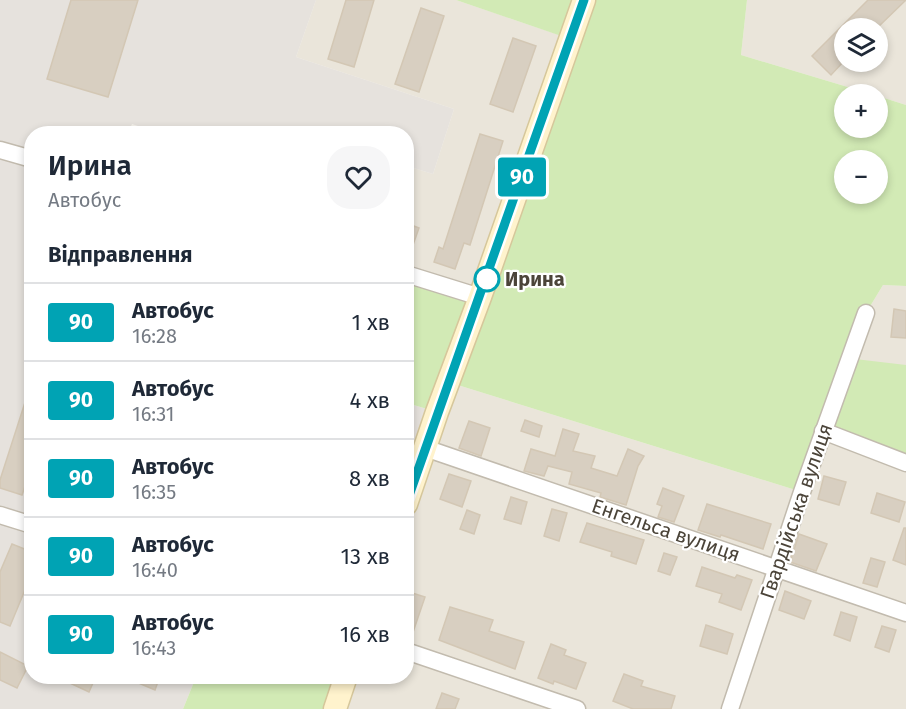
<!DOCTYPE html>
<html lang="uk">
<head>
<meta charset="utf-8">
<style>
	body { margin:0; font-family:"Fira Sans",sans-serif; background:#f6f6f7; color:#1f2937; height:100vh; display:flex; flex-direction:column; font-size:22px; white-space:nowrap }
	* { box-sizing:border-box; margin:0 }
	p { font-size:20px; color:#747a83 }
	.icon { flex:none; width:33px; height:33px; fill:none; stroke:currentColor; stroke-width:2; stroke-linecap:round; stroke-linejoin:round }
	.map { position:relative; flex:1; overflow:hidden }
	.panel { position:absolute; left:24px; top:126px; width:390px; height:558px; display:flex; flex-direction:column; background:#fff; border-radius:24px; box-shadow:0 3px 9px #0003 }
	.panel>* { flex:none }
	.badge { padding:0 12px; border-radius:4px; font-size:21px; line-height:39px }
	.controls { position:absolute; left:834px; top:18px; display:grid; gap:12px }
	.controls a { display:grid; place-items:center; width:54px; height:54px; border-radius:50%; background:#fff; box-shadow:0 3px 9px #0003; font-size:30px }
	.map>.badge { position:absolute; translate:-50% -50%; box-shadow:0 0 0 3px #fff }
	h2 { padding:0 24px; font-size:22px; line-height:54px }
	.round { display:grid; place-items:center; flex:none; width:63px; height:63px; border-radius:24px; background:#f6f6f7 }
	.head { display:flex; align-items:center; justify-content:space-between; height:102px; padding:0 24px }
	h1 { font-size:28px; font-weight:600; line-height:45px }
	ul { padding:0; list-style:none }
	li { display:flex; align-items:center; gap:18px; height:78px; padding:0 24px; border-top:2px solid #e0e1e3 }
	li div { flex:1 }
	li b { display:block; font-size:22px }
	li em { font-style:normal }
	li .badge { min-width:66px; font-weight:700; text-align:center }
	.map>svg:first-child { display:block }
	.residential { fill:#eae5da; fill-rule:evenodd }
	.industrial { fill:#e6e2dd }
	.green { fill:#d2eab5; fill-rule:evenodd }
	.building { fill:#d8cfc1; stroke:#d3c7b4; stroke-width:1.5 }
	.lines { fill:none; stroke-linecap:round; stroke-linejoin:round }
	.minor-casing { stroke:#c2bbae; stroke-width:19 }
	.secondary-casing { stroke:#d6c79b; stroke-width:25 }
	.minor { stroke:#fff; stroke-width:16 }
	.secondary { stroke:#fff3cd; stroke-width:22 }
	.line-casing { stroke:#fff; stroke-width:14 }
	.line { stroke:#00a3b4; stroke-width:9 }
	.stop-dot { fill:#fff; stroke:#00a3b4; stroke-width:3 }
	.labels { text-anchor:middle; stroke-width:4.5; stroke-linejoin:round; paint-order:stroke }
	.stop-label { font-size:20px; font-weight:bold; fill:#4b4439; stroke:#fff; text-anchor:start }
	.street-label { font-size:20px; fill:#4b4439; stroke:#fff }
</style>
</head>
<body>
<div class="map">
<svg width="906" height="709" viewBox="0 0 906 709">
	<rect width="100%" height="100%" fill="#f6f3ec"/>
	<g class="residential">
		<polygon points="316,0 456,0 571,39 480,297 407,274 407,166 433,174 454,109 296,57"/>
		<path d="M747 0H906V105L878 96V94H871L741 55ZM844 28H878V62H844Z"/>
		<polygon points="883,285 906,286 906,383 842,377 866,313"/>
		<polygon points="448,382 802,492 823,431 906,463 906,709 335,709 346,677 406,676 407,504"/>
	</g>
	<g class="industrial">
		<polygon points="0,0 316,0 296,57 454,109 433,174 407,166 406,134 301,133 279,127 276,133 162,134 132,124 128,133 32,134 32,505 26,523 32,525 32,676 196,677 183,709 0,709"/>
		<polygon points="407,403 437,412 407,504"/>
	</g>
	<g class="green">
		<path d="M456 0H747L741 55 871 94H844V128H878V96L906 105V286L883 285 866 313 842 377 853 378 855 359 906 365V463L824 431 802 492 448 382 437 412 407 403 406 274 480 297 570 39ZM844 160H878V194H844Z"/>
		<polygon points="196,677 346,677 335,709 183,709"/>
	</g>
	<g class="building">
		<polygon points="71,0 138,0 108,97 47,79"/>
		<polygon points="346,0 374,0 354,67 328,59"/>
		<polygon points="868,0 906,0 877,28 844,28 844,61 831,75 812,56"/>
		<polygon points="421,8 444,16 419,92 395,84"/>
		<polygon points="513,38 536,46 513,112 490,104"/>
		<polygon points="480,134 503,141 470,245 464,243 455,269 434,262 439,247 443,249"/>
		<polygon points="406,223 419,228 408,259 406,258"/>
		<polygon points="894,309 906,311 906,338 891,337"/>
		<polygon points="29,390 32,390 32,466 22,495 0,488 0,480"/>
		<polygon points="525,420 542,426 539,437 521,431"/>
		<polygon points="469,421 490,428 481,456 459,448"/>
		<polygon points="563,429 579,434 573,451 595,456 591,468 617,476 628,449 644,456 638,466 626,505 600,497 601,493 569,484 572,472 548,466 544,476 524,471 531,449 555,456"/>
		<polygon points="449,474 471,481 462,507 440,499"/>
		<polygon points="824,476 846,482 839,505 818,499"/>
		<polygon points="663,488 684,496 674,522 658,517 662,506 657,504"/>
		<polygon points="877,493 905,502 899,522 871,513"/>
		<polygon points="511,497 527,502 521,524 504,519"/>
		<polygon points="707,504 771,524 763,549 721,535 720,537 698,530"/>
		<polygon points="552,509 567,513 559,541 544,536"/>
		<polygon points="467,510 480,515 474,534 460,529"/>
		<polygon points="587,523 644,540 636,564 611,556 612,552 580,542"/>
		<polygon points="904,528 906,528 906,565 893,560"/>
		<polygon points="799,534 827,544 816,571 790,562"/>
		<polygon points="12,544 32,552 32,573 10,626 0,622 0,572"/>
		<polygon points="664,553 677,557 670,575 658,571"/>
		<polygon points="871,558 885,562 877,587 863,583"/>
		<polygon points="702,567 735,578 737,575 752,580 741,610 719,602 722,594 696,586"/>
		<polygon points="785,591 811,601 804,619 779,610"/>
		<polygon points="409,592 425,597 410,641 406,641 406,600"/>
		<polygon points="450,607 493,620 489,631 524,642 515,669 439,640"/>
		<polygon points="841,612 857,617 850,641 834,635"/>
		<polygon points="706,625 733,634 727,654 700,646"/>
		<polygon points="882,626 896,630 889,652 875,647"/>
		<polygon points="551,644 566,650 564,655 586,663 576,689 554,681 553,684 538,678"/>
		<polygon points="0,652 28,666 17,688 0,680"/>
		<polygon points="624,674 643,681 641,686 675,696 671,709 633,709 613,701"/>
		<polygon points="55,676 96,676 89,692"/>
		<polygon points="122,676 160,676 155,690"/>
		<polygon points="442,693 459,699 455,709 436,709"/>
	</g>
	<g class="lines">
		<g class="minor-casing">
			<g id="minor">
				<polyline points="0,150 32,159"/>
				<polyline points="406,274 480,297"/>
				<polyline points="823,431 906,463"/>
				<polyline points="425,448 906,613"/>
				<polyline points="0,515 32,525"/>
				<polyline points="406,651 577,709"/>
				<polyline points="730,709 802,492 866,313"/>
			</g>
		</g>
		<g class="secondary-casing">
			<g id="secondary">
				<polyline points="406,504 437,412 480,297 584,0"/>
				<polyline points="335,709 346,676"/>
			</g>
		</g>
		<use href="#minor" class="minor"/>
		<use href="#secondary" class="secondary"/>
	</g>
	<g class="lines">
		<g class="line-casing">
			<path id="line" d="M406 504C464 336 525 168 584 0"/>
		</g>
		<use href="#line" class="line"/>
	</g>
	<circle class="stop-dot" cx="487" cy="279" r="12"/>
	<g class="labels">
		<g class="stop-label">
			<text x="505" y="286">Ирина</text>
		</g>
		<g class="street-label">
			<text transform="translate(796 511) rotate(-71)" y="7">Гвардійська вулиця</text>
			<text transform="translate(666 530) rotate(19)" y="7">Енгельса вулиця</text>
		</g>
	</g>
</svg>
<div class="controls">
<a><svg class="icon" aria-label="layers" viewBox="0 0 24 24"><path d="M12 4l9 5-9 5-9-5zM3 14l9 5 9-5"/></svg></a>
<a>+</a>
<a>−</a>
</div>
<b class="badge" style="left:522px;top:177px;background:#00a3b4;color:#fff">90</b>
<section class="panel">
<div class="head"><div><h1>Ирина</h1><p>Автобус</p></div><a class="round"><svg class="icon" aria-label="heart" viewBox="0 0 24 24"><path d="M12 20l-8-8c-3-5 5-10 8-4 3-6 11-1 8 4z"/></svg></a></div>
<h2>Відправлення</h2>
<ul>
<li><span class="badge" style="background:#00a3b4;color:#fff">90</span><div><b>Автобус</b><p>16:28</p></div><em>1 хв</em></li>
<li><span class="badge" style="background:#00a3b4;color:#fff">90</span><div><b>Автобус</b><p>16:31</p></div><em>4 хв</em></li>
<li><span class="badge" style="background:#00a3b4;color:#fff">90</span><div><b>Автобус</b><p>16:35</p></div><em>8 хв</em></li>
<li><span class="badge" style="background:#00a3b4;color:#fff">90</span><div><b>Автобус</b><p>16:40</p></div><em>13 хв</em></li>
<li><span class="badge" style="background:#00a3b4;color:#fff">90</span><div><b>Автобус</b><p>16:43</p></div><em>16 хв</em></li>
</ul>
</section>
</div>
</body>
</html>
